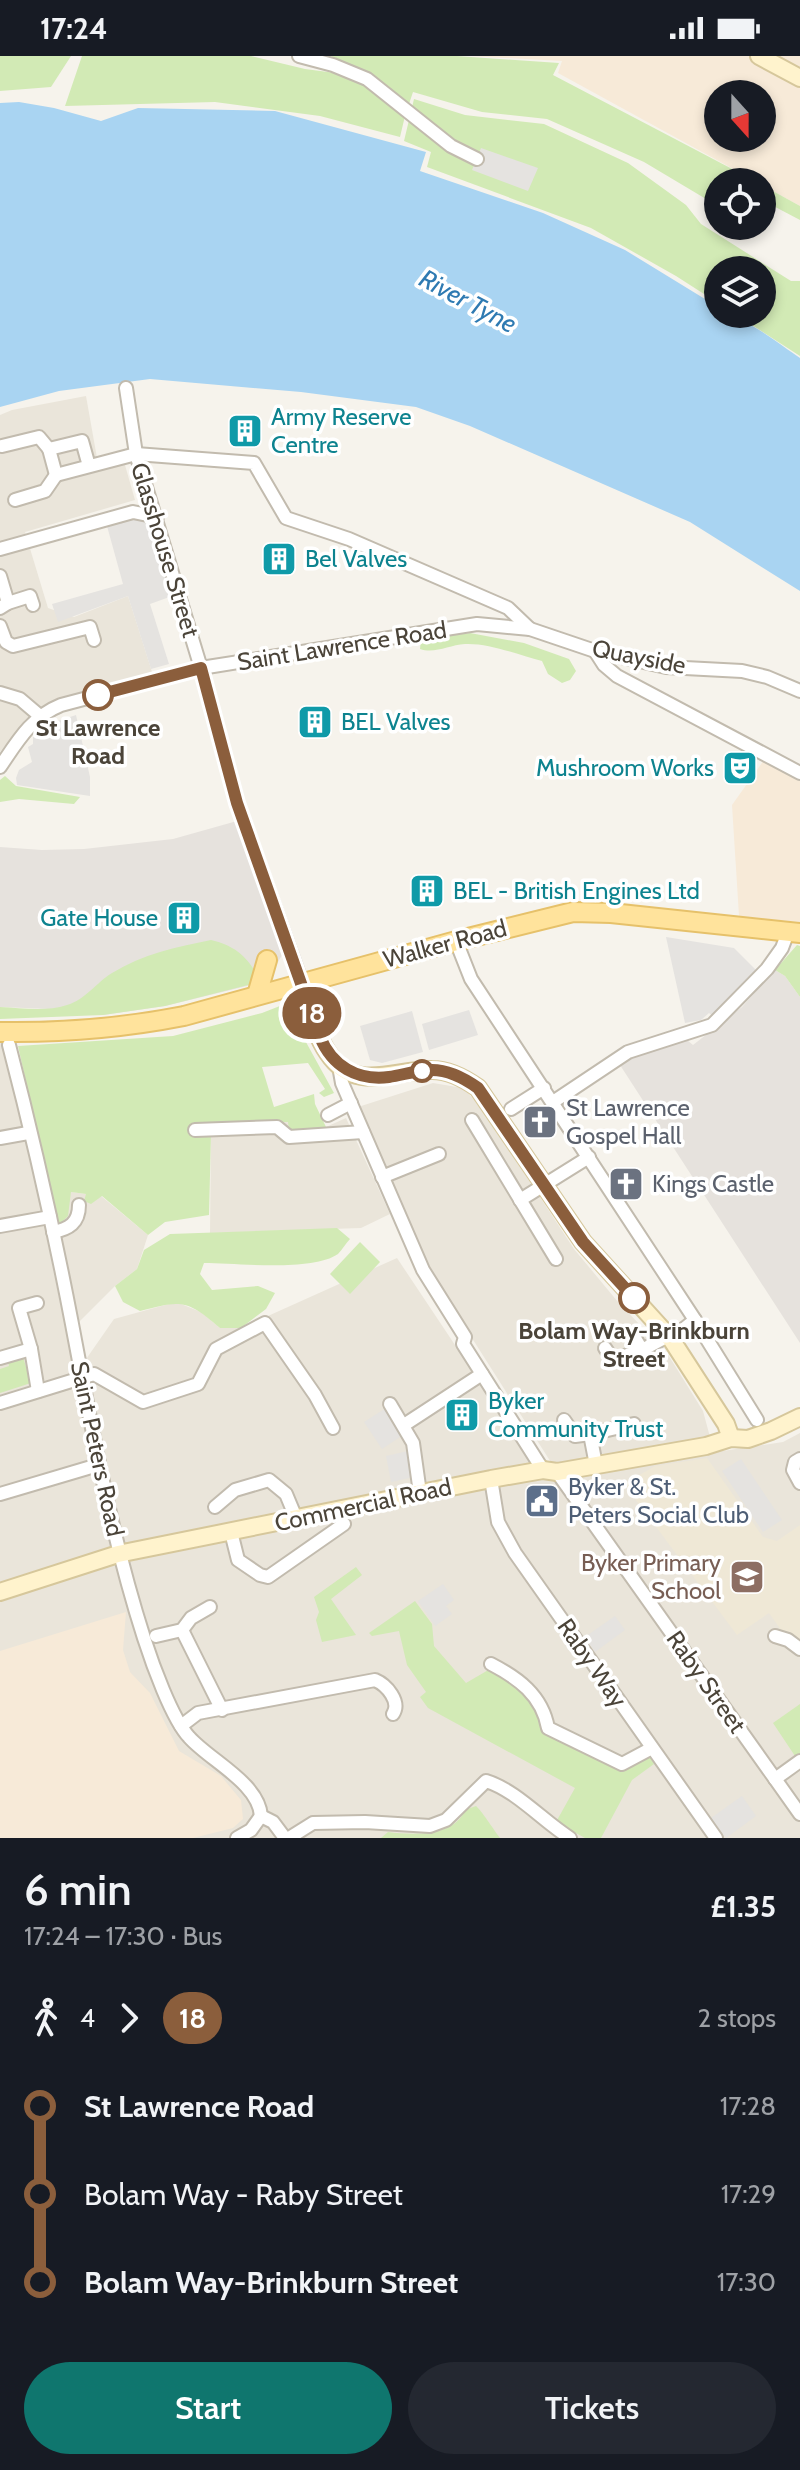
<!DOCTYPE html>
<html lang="en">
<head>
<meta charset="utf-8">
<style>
	body { margin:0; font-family:Cabin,sans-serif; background:#242831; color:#f1f3f6; height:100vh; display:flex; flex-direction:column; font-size:30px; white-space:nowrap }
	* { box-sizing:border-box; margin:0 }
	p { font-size:26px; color:#9ea1a6 }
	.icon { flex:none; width:44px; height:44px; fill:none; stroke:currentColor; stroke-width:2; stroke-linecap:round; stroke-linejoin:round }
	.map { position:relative; height:1782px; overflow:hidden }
	.details { display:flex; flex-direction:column; background:#171b24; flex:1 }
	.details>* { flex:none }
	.badge { padding:0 16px; border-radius:26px; font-size:28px; line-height:52px }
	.needle { width:52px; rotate:159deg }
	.controls { position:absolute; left:704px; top:24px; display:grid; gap:16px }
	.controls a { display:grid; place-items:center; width:72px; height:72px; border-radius:50%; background:#171b24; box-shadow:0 4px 12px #0003; font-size:40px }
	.map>.badge { position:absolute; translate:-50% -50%; box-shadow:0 0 0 4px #fff }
	.legs { display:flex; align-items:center; gap:12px; height:88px; padding:0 24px; font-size:26px }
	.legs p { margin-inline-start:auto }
	.overview { display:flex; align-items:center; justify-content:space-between; height:136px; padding:0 24px }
	h1 { font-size:44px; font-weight:600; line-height:60px }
	.button { display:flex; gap:16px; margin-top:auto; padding:16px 24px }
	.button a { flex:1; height:92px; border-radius:48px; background:#0f766e; color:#fff; font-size:32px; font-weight:600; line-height:92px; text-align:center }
	.button a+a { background:#242831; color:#f1f3f6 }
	ul { padding:0 24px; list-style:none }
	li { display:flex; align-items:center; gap:28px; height:88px; font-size:30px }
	li i { display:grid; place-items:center; width:12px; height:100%; margin:0 10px; background:currentColor }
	li i::after { content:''; width:20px; height:20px; margin:-10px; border:6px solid; border-radius:50%; background:#171b24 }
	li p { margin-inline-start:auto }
	li:first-child i { background:linear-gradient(#0000 50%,currentColor 0) }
	li:last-child i { background:linear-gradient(currentColor 50%,#0000 0) }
	.status { display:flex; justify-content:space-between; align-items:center; height:56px; padding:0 40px; background:#171b24; direction:ltr }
	.status svg { height:22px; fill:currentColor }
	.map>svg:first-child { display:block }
	.residential { fill:#eae5da }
	.commercial { fill:#f7ead8; fill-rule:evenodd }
	.industrial { fill:#e6e2dd }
	.education { fill:#efe8d6 }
	.green { fill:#d2eab5 }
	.parking { fill:#e5e3e0 }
	.water { fill:#a9d4f2 }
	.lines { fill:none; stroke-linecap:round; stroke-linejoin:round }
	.street-casing { stroke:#c2bbae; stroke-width:16 }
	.secondary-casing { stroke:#d6c79b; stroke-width:20 }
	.primary-casing { stroke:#e6c16a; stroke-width:22 }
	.street { stroke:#fff; stroke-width:12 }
	.secondary { stroke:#fff3cd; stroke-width:16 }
	.primary { stroke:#ffe39c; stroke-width:18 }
	.line-1-casing { stroke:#fff; stroke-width:18 }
	.line-1 { stroke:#8b5e3c; stroke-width:12 }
	.stop-1-dot { fill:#fff; stroke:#8b5e3c; stroke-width:4 }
	.labels { text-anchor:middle; stroke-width:7; stroke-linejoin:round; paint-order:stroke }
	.culture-label { font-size:24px; fill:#0d838f; stroke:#fff; text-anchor:start }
	.street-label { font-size:24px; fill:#4b4439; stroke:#fff }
	.stop-label { font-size:24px; font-weight:bold; fill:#4b4439; stroke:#fff }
	.worship-label { font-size:24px; fill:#5b616d; stroke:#fff; text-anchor:start }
	.service-label { font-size:24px; fill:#4e5e75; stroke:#fff; text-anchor:start }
	.education-label { font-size:24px; fill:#785e54; stroke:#fff; text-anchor:end }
	.water-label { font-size:26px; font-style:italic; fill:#2e7ab2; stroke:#fff }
</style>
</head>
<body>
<div class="status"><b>17:24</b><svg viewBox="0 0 49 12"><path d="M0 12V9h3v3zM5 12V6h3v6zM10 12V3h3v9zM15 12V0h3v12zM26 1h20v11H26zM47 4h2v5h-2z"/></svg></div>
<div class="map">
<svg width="800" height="1782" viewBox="0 0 800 1782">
	<rect width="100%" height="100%" fill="#f6f3ec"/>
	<g class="residential">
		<polygon points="86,340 97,402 121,395 135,444 25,476 48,552 74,561 128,540 152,616 59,645 26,663 0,696 0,359 12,354"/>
		<polygon points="0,985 4,985 23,1066 75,1319 114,1263 176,1246 201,1256 220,1272 241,1272 397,1202 537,1412 551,1421 783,1386 800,1377 800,1782 0,1782"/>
		<polygon points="433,1027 463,1032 481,1051 574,1193 618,1246 667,1297 703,1355 710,1381 552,1408 456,1257 417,1187 358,1051"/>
		<polygon points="346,1062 390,1158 361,1172 210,1177 211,1080 191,1079 191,1069 289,1066 290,1074 326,1071"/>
		<polygon points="71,1136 101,1140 148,1179 137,1213 115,1230 78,1267 58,1170"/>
	</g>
	<g class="commercial">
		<path d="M469 0H800V150L762 129V126H757L558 17 562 5ZM718 38H762V82H718Z"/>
		<polygon points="764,704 800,723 800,866 739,860 732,749"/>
		<polygon points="126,1556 123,1594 130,1616 150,1637 179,1695 221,1720 241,1744 243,1763 233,1772 193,1782 0,1782 0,1595"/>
	</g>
	<g class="industrial">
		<polygon points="237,765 282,899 267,925 165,950 103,959 49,953 0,951 0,791 42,794 84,793 173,783"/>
		<polygon points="775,914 785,920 800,941 800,1287 620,1009 647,993 687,984 693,989 742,951"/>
	</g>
	<polygon class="education" points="707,1402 763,1481 777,1485 800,1469 800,1588 784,1578 769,1557 737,1579 624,1428 655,1410"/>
	<g class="green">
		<polygon points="0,0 71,0 51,31 0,35"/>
		<polygon points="82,0 251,0 305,13 343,18 374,35 405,60 400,81 320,60 215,46 65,50"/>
		<polygon points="331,0 457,0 559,7 553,19 757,126 718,126 717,168 706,143 644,106 547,63 482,56 413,36 409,48 369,21"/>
		<polygon points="414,43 465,59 544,68 628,107 686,149 701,168 791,225 800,225 800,300 735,258 762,258 762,214 718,214 718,247 676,220 591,172 427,111 431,96 404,85"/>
		<polygon points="762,129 800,150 800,164 762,144"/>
		<path d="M470 577 524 587 569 603 576 615 570 624 562 627 548 618 542 605C518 599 490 587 465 588 449 589 435 598 420 593L421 583Z"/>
		<polygon points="5,720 16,730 80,741 74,748 19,743 0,746 0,724"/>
		<path d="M211 884C232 889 245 898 256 917L252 928 165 950 103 959 0 963V951C22 952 46 956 67 949 85 944 97 926 112 917 143 898 176 891 211 884Z"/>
		<polygon points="797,889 800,890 800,941 785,920 775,914"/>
		<polygon points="285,948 334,1037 324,1041 319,1037 325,1033 308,1007 262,1011 274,1051 314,1038 315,1048 326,1071 289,1074 288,1066 191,1069 192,1079 211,1079 209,1159 165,1166 148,1179 102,1140 91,1148 84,1145 86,1138 71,1136 68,1160 58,1170 18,990 173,980 262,957"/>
		<path d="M337 1172 350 1183C346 1187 342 1194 338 1198 312 1216 237 1207 204 1207L200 1218 212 1234 258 1230 275 1237 266 1253 241 1272H220C187 1243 181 1244 140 1255L123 1246 115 1230 137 1213 144 1194 170 1178Z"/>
		<polygon points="360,1186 380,1206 350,1238 330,1218"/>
		<polygon points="23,1301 31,1327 0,1337 0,1313 9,1310 8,1306"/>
		<polygon points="356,1511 362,1519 331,1543 356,1579 322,1586 316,1564 319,1556 314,1541"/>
		<path d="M415 1545 432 1568 434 1590 466 1627 490 1613C518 1627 538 1643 544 1675L620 1714 648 1698 654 1708 632 1724 601 1782H585L556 1766 575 1732 428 1652 420 1641 426 1636 407 1609 399 1575 372 1580 369 1577Z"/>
		<polygon points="800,1648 800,1697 795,1700 773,1667"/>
		<path d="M476 1750C481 1754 494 1774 500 1782H381L388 1776C413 1779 454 1781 465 1754Z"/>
	</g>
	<g class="parking">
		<polygon points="481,92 538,112 528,135 472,114"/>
		<polygon points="136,461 154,472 175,539 150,548 169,608 151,613 128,540 58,566 52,548 123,528 107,470"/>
		<polygon points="76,659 90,721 90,740 17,729 16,722 19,714 32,706 28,691 33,688 33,681 50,676 49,668"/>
		<polygon points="666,881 734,892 756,914 714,961 709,957 701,964 685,967"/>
		<polygon points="469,954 478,979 429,994 422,968"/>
		<polygon points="412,955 423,996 382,1007 370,1004 360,970"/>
		<polygon points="386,1352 403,1379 382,1393 364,1366"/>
		<polygon points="408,1395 414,1421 391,1426 386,1400"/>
		<polygon points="741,1403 782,1464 763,1476 722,1415"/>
		<polygon points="443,1528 454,1544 446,1550 452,1558 435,1570 418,1545"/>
		<polygon points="615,1560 625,1574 595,1596 585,1581"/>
		<polygon points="742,1740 756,1760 726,1782 711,1762"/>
	</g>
	<path class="water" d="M19 46 54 52 101 65 138 52 275 55 426 96 420 115 543 157 625 194 718 251V258C743 258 779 288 800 302V535L690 466 470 370 416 351 301 336 150 323 59 335 0 351V47Z"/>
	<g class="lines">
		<g class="street-casing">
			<g id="street">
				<polyline points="299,0 333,9 367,23 451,90 477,103"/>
				<polyline points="126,332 136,398 201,612 237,747 302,927"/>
				<polyline points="2,390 39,381 49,393"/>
				<polyline points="89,410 82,385 49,393 56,419 136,398 254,407 286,462 349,483 508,552 530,573"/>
				<polyline points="15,444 45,435 56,419"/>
				<polyline points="0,493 133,456 157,461"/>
				<polyline points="0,520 8,547"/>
				<polyline points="0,552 8,547 30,540 33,549"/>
				<polyline points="0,570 6,586 13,590 90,571 94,584"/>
				<polyline points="595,595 604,609 617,620 800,717"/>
				<polyline points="0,637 20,643 40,660"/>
				<path d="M0 711C17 686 31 661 61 649L201 612 477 568 530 573 595 595 666 611 742 615 767 621 800 635"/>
				<polyline points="456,885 471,923 695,1264 757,1364"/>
				<path d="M9 989C33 1081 54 1174 72 1268 92 1374 111 1479 144 1582 152 1607 172 1663 189 1681 209 1704 259 1727 261 1760"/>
				<polyline points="339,1010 342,1027 423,1214 465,1281 463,1288 543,1414"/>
				<polyline points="553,1046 628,996 712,969 767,913 782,892 788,876"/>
				<polyline points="511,1053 544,1032"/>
				<polyline points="328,1059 351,1047"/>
				<polyline points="472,1064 556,1203"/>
				<polyline points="195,1074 277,1071 289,1081 363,1076"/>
				<polyline points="0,1082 28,1077"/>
				<polyline points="382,1121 439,1098"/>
				<polyline points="520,1144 589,1101"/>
				<polyline points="0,1170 50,1161"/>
				<path d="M53 1176C69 1173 79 1167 79 1149"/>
				<polyline points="632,1277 642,1294"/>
				<polyline points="671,1283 695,1264"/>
				<polyline points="605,1292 613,1304 642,1294 668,1280"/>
				<polyline points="31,1293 38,1335"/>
				<polyline points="0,1302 31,1293 19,1252 37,1247"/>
				<polyline points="0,1347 94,1318 143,1346 198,1328 216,1293 265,1267 315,1339 333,1372"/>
				<polyline points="390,1348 413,1387 420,1437"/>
				<polyline points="564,1364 575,1380 590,1378"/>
				<polyline points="404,1369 482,1318"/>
				<polyline points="800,1403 795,1406 793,1414 800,1427"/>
				<polyline points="596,1409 590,1378 634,1368"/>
				<polyline points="557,1416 800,1758"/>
				<polyline points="491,1423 498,1466 515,1497 716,1782"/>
				<polyline points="0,1438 98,1409"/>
				<polyline points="215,1451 235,1434 269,1424 286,1438 296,1462"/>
				<polyline points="231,1476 238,1504 260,1519 268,1521 344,1468"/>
				<polyline points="182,1574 222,1654"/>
				<polyline points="156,1580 182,1574 191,1562 210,1551"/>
				<polyline points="775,1580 788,1584 800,1593"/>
				<path d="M491 1608C518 1622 542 1639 548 1672L622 1708 652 1692"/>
				<path d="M181 1670 198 1657 375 1624C387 1629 401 1646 393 1658"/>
				<polyline points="775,1723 800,1705"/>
				<polyline points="261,1760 273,1766 285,1782"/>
				<polyline points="237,1782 251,1774 261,1760"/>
				<path d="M289 1782 313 1767 365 1766 430 1770 446 1764 486 1725C516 1734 544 1766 570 1782"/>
			</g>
		</g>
		<g class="secondary-casing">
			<g id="secondary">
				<polyline points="759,0 800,22"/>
				<path d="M302 927C309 949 314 977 328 997 355 1038 395 1013 432 1014 449 1014 464 1022 478 1032L583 1186 671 1283 726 1368 731 1382"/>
				<polyline points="0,1536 118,1498 491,1423 543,1414 557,1416 706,1390 731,1382 748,1383 771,1375 800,1361"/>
			</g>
		</g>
		<g class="primary-casing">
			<g id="primary">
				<polyline points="257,939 267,904"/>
				<path d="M0 976C62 977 123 972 184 960L456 885 573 856 611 857 800 877"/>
			</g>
		</g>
		<use href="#street" class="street"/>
		<use href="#secondary" class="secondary"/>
		<use href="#primary" class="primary"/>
	</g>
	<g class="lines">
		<g class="line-1-casing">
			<path id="line-1" d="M98 639 201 612 237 747 320 981C332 1010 357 1025 389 1021 403 1019 417 1014 432 1014 449 1014 464 1022 478 1032L583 1186 634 1242"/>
		</g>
		<use href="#line-1" class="line-1"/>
	</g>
	<defs>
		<g id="building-square" transform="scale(1.8)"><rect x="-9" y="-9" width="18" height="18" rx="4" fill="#0f9aa8" stroke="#fff"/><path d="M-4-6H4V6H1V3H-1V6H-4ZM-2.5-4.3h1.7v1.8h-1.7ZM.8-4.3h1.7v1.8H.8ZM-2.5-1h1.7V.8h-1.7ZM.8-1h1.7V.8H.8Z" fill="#fff"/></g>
		<g id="theatre-square" transform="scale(1.8)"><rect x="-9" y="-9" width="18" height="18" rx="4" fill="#0f9aa8" stroke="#fff"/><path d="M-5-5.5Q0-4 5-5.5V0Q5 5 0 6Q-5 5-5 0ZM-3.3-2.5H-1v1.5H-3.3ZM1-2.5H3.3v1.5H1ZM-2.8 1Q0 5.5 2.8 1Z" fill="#fff"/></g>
		<g id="church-square" transform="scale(1.8)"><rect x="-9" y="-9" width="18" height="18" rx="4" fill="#6b7280" stroke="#fff"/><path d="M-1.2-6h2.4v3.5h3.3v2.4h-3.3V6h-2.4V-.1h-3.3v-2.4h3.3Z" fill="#fff"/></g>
		<g id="civic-square" transform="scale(1.8)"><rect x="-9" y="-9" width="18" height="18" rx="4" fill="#5c6f8a" stroke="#fff"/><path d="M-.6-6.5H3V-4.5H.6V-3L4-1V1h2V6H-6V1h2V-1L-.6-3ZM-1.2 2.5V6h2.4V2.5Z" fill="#fff"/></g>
		<g id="school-square" transform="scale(1.8)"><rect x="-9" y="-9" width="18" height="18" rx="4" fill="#8d6e63" stroke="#fff"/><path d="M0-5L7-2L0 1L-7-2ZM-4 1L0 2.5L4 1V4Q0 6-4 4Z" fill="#fff"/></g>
	</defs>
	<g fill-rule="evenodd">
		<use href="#building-square" x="245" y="375"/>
		<use href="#building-square" x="279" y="503"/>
		<use href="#building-square" x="315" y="666"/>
		<use href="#theatre-square" x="740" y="712"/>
		<use href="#building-square" x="427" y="835"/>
		<use href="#building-square" x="184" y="862"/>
		<use href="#church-square" x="540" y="1066"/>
		<use href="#church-square" x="626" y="1128"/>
		<use href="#building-square" x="462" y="1359"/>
		<use href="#civic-square" x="542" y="1445"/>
		<use href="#school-square" x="747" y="1521"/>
	</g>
	<g class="stop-1-dot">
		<circle cx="98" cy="639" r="14"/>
		<circle cx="422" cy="1015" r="10"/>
		<circle cx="634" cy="1242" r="14"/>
	</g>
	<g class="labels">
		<g class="culture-label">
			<text x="271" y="369">Army Reserve<tspan x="271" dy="28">Centre</tspan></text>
			<text x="305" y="511">Bel Valves</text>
			<text x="341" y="674">BEL Valves</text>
			<text x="714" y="720" text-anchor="end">Mushroom Works</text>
			<text x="453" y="843">BEL - British Engines Ltd</text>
			<text x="158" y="870" text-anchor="end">Gate House</text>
			<text x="488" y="1353">Byker<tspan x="488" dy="28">Community Trust</tspan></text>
		</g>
		<g class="street-label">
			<text transform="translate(165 494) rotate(73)" y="8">Glasshouse Street</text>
			<text transform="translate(342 590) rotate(-9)" y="8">Saint Lawrence Road</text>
			<text transform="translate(639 601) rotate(11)" y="8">Quayside</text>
			<text transform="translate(445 888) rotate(-15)" y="8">Walker Road</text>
			<text transform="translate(97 1393) rotate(78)" y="8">Saint Peters Road</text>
			<text transform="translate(363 1449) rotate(-12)" y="8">Commercial Road</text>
			<text transform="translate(592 1607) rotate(55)" y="8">Raby Way</text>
			<text transform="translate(706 1626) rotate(55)" y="8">Raby Street</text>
		</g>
		<g class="stop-label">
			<text x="98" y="680">St Lawrence<tspan x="98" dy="28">Road</tspan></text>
			<text x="634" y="1283">Bolam Way-Brinkburn<tspan x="634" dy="28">Street</tspan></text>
		</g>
		<g class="worship-label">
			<text x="566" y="1060">St Lawrence<tspan x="566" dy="28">Gospel Hall</tspan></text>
			<text x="652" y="1136">Kings Castle</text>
		</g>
		<g class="service-label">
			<text x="568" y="1439">Byker &amp; St.<tspan x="568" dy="28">Peters Social Club</tspan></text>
		</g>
		<g class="education-label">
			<text x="721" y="1515">Byker Primary<tspan x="721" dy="28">School</tspan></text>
		</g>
		<g class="water-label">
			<text transform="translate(468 245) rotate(28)" y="9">River Tyne</text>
		</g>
	</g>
</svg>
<div class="controls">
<a><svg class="needle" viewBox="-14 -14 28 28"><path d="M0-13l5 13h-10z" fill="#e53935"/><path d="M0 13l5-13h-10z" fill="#9ea1a6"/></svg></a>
<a><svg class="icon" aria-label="locate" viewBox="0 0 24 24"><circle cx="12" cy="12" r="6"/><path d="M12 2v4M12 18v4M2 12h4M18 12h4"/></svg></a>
<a><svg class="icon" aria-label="layers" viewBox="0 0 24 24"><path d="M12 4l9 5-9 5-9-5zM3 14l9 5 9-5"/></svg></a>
</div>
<b class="badge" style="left:312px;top:957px;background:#8b5e3c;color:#fff">18</b>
</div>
<section class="details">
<div class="overview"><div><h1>6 min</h1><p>17:24 – 17:30 · Bus</p></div><b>£1.35</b></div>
<div class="legs"><svg class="icon" aria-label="walk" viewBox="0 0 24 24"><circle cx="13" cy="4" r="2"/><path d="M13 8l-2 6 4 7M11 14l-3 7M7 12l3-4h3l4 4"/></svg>4<svg class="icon" aria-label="forward" viewBox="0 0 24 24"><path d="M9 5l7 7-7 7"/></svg><b class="badge" style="background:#8b5e3c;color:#fff">18</b><p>2 stops</p></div>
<ul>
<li><i style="color:#8b5e3c"></i><b>St Lawrence Road</b><p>17:28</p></li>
<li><i style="color:#8b5e3c"></i><span>Bolam Way - Raby Street</span><p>17:29</p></li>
<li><i style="color:#8b5e3c"></i><b>Bolam Way-Brinkburn Street</b><p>17:30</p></li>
</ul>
<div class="button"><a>Start</a><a>Tickets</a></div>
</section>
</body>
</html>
